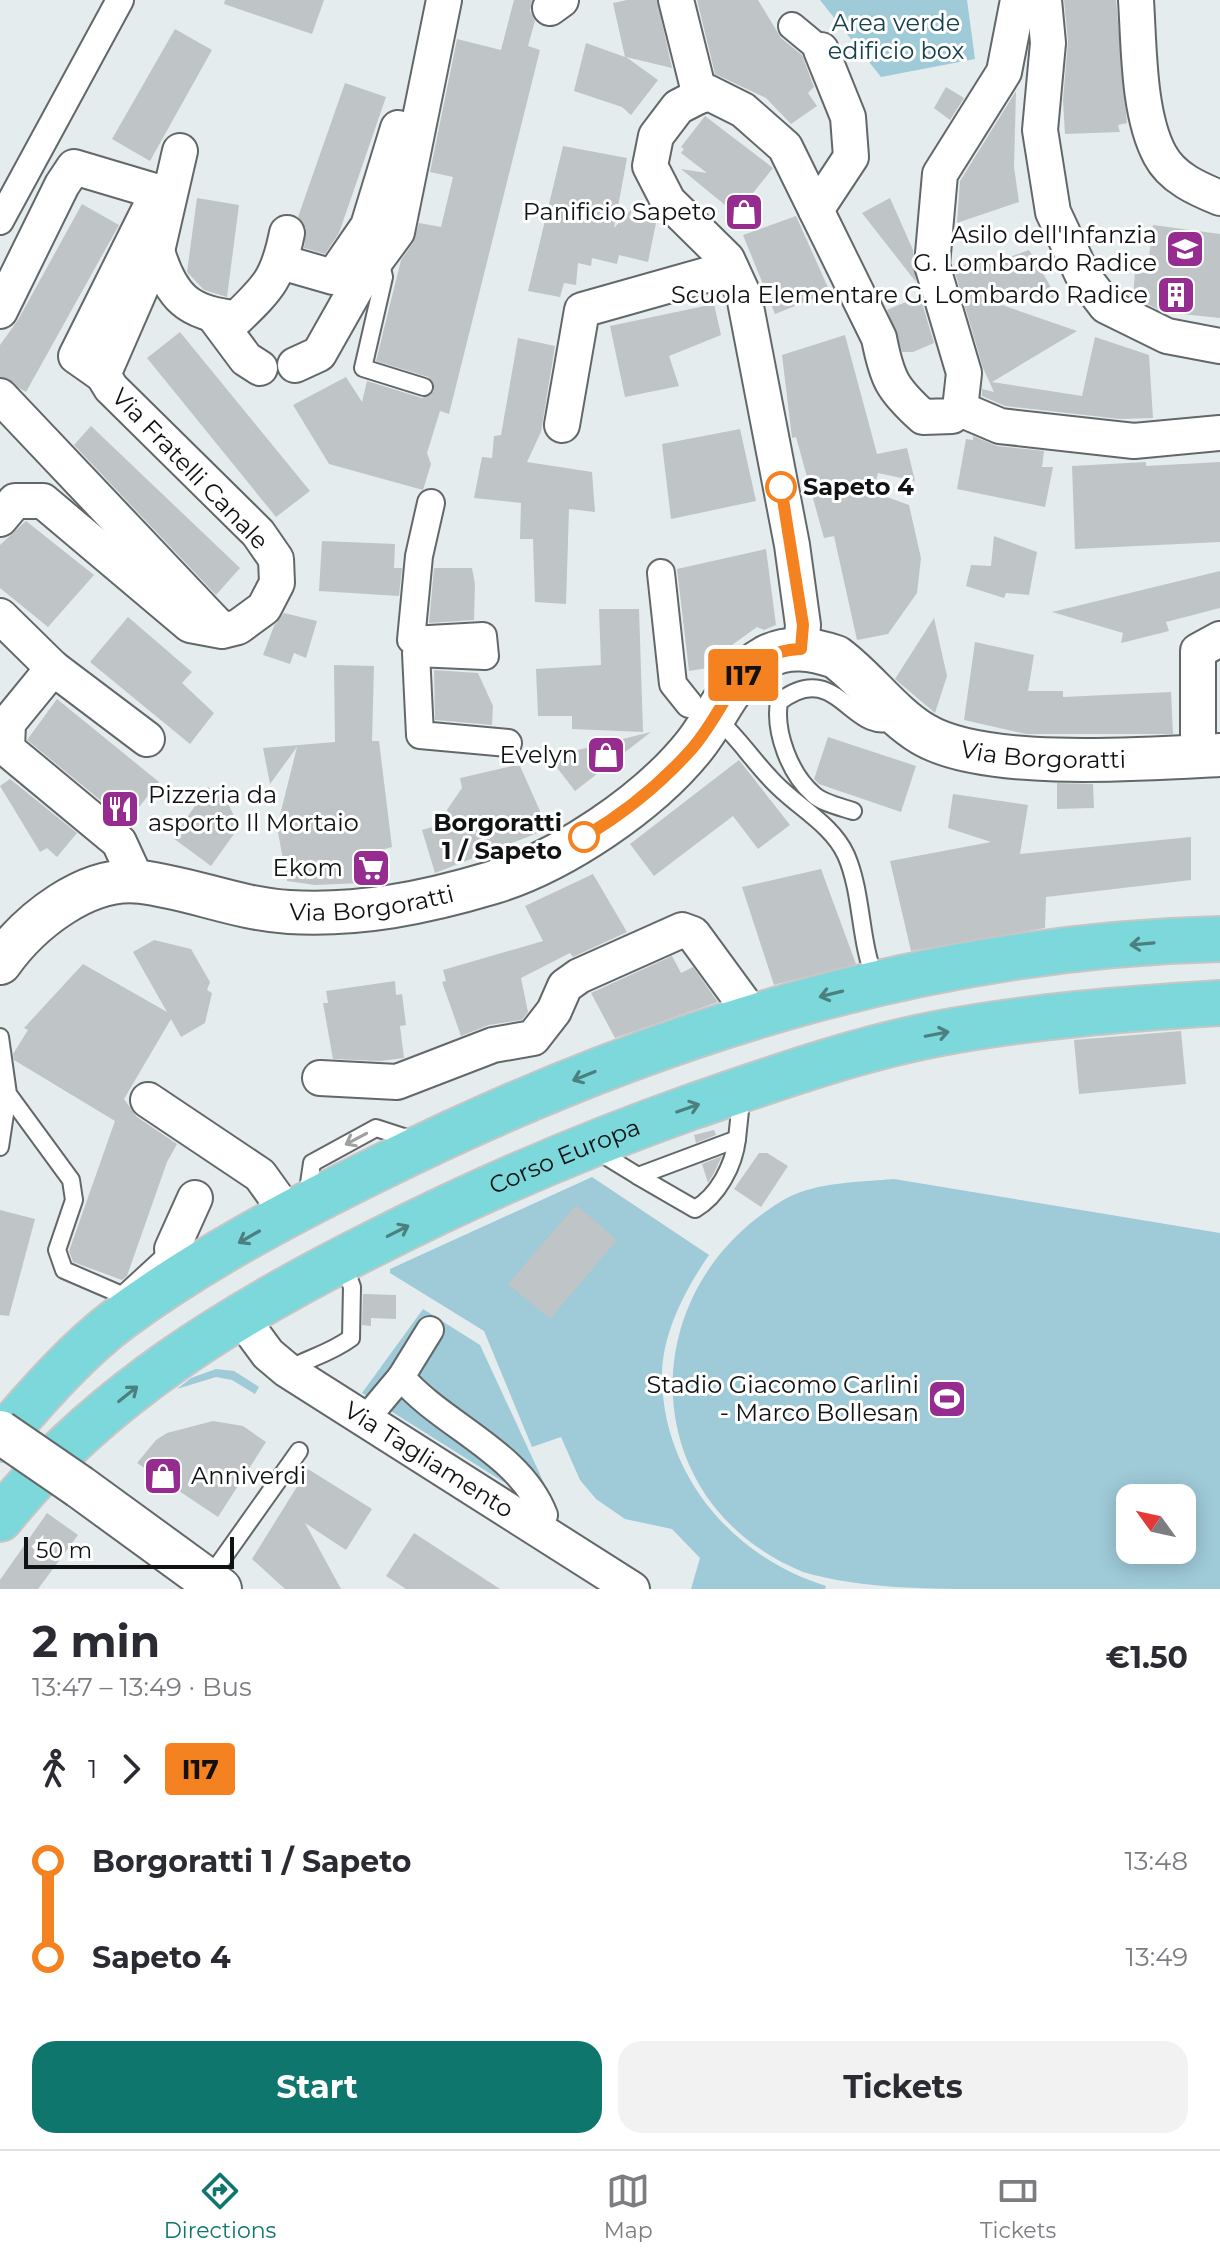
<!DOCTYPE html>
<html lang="en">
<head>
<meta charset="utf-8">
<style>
	body { margin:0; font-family:Montserrat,sans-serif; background:#f2f2f3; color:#2b2b33; height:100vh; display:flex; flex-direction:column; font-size:30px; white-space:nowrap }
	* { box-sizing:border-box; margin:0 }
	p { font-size:26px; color:#7c7c81 }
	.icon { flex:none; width:44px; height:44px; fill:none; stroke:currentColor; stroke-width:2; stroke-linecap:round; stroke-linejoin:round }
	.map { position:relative; height:1589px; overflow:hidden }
	.sheet { display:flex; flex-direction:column; background:#fff; flex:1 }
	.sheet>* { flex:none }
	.badge { padding:0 16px; border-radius:6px; font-size:28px; line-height:52px }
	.needle { width:52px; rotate:303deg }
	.fabs { position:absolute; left:1116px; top:1484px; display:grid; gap:16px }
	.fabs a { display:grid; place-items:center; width:80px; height:80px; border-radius:16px; background:#fff; box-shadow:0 4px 20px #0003; font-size:40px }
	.scale { position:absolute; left:24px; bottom:20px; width:210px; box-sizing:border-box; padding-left:8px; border:4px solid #101213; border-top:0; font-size:22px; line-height:28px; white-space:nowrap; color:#101213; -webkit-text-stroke:6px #fff; paint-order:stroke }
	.map>.badge { position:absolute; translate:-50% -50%; box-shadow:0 0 0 4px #fff }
	.legs { display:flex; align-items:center; gap:12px; height:88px; padding:0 32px; font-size:26px }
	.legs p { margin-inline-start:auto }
	.head { display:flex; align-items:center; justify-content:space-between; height:136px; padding:0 32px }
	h1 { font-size:44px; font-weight:700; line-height:60px }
	.cta { display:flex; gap:16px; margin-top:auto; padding:16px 32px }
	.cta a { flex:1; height:92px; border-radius:24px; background:#0f766e; color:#fff; font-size:32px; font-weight:700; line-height:92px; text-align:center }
	.cta a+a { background:#f2f2f3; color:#2b2b33 }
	ul { padding:0 32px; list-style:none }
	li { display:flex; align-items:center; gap:28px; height:96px; font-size:30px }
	li i { display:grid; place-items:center; width:12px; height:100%; margin:0 10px; background:currentColor }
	li i::after { content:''; width:20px; height:20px; margin:-10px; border:6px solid; border-radius:50%; background:#fff }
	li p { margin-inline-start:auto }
	li:first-child i { background:linear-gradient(#0000 50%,currentColor 0) }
	li:last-child i { background:linear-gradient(currentColor 50%,#0000 0) }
	.dock { display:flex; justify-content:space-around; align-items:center; height:112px; border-top:2px solid #e1e1e2; background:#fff; font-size:22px; color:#7c7c81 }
	.dock a { display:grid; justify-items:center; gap:4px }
	.dock .selected { color:#0f766e }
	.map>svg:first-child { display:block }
	.green { fill:#9fcad8; fill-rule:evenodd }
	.building { fill:#bfc4c7 }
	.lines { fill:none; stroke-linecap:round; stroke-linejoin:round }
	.service-casing { stroke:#626869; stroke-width:20 }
	.pedestrian-casing { stroke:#626869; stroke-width:30 }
	.minor-casing { stroke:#626869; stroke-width:38 }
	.tertiary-casing { stroke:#626869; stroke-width:46 }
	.primary-casing { stroke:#c6c6c6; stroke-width:48 }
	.service { stroke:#fff; stroke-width:16 }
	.pedestrian { stroke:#fff; stroke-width:26 }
	.minor { stroke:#fff; stroke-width:34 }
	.tertiary { stroke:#fff; stroke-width:42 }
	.primary { stroke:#7cd8da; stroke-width:44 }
	.tertiary-bridge-casing { stroke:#626869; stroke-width:46; stroke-linecap:butt }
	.tertiary-bridge { stroke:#fff; stroke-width:42 }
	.oneway { stroke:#4b7f80 }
	.oneway2 { stroke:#9fa0a1 }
	.line-1-casing { stroke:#fff; stroke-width:18 }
	.line-1 { stroke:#f58220; stroke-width:12 }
	.stop-1-dot { fill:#fff; stroke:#f58220; stroke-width:4 }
	.labels { text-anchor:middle; stroke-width:6; stroke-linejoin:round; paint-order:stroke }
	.park-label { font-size:24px; fill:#17414d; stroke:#fff }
	.poi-label { font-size:24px; fill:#101213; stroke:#fff; text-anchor:end }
	.street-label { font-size:24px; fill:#101213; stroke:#fff }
	.stop-label { font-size:24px; font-weight:bold; fill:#101213; stroke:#fff; text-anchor:start }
</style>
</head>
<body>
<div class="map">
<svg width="1220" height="1589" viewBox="0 0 1220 1589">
	<rect width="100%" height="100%" fill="#e5ecee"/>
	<g class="green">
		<polygon points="820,0 967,0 975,59 881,77"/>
		<path d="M592 1177 709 1255C685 1290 661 1335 662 1379 664 1478 735 1558 826 1586L825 1589H691L700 1558 672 1529 625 1519 596 1499 580 1480 561 1437 532 1447 484 1331 390 1273V1269Z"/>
		<path d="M894 1179 1220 1233V1589C1143 1589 1066 1589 990 1589 929 1589 861 1589 803 1572 633 1502 631 1286 787 1198 817 1182 861 1182 894 1179ZM1130 1498H1182V1550H1130Z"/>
		<polygon points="423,1309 480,1345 551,1498 540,1505 362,1393"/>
		<polygon points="216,1369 234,1371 259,1387 255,1394 232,1380 216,1377 177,1389 191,1378"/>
	</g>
	<g class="building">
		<polygon points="225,0 324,0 312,34 224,4"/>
		<polygon points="514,0 532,0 530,11 535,21 528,46 540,50 449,414 440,411 427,453 431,464 423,490 329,464 293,405 346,377 362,402 367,381 422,398 434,391 434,384 428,377 376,361 401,260 413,243 419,223 441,227 453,177 430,172 457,39 501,50"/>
		<polygon points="627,0 657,0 672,68 626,57 658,80 631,115 622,107 574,91 586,43 625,57 613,3"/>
		<polygon points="697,0 758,0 781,38 802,55 814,87 808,93 817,106 791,124 766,98 715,74"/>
		<polygon points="1064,0 1116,0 1127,123 1118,125 1120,132 1065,134 1063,100 1068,41"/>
		<polygon points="175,29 212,50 150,161 112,139"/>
		<polygon points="345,83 386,97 339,233 325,254 304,248 306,228 298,217"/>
		<polygon points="946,87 964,98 950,120 934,108"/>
		<polygon points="1016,91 1014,167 1019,202 957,223 960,181"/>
		<polygon points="705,116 773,168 736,214 681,169 707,173 681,153 684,149 681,147"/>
		<polygon points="563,146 627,158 614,228 632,209 629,218 656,223 648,262 619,255 617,264 592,258 591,266 578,263 576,285 564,283 560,297 528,291"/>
		<polygon points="197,198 239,205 227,297 204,290 187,272"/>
		<polygon points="890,198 913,250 916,282 862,213"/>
		<polygon points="82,204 119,225 26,392 0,377 0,345 18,320"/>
		<polygon points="796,216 830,292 775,314 743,235"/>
		<polygon points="1153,225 1220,234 1220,318 1163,312 1133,297 1135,272 1147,273"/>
		<polygon points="1029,250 1058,299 999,292 996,303 1077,331 992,382 1082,396 1095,337 1149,355 1153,418 1120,419 1005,406 982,396 982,389 994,392 983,368 954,269 981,258 985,266"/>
		<polygon points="920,296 934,343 913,352 902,352 887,310"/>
		<polygon points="714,304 721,335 669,356 679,386 625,397 610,326"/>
		<polygon points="180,332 310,491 276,517 147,358"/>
		<polygon points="845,335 877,454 907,448 915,481 878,473 873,492 909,505 921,558 917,593 888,634 857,640 834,536 824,538 796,437 792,438 782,355"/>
		<polygon points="518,338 555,346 541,432 527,462 592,472 595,512 569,509 566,604 535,602 533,539 520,539 521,503 474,498 482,457 492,458 494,436 501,435"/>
		<polygon points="91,426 240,568 216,595 74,445"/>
		<polygon points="740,429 756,501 671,519 662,444"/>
		<polygon points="973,436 997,446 1044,451 1042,467 1053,467 1045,507 957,489 966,439 973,440"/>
		<polygon points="1146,462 1146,466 1220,462 1220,542 1075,549 1072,466"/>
		<polygon points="26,521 94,575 48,627 0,588 0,545"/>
		<polygon points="994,536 1037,552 1029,595 1006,593 1004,598 966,586 971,565 991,566"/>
		<polygon points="322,541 395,544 394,568 402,568 399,596 319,591"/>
		<polygon points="766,549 776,625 764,630 757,627 718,655 714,667 689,671 677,569"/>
		<polygon points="434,568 472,568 475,584 474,620 429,623"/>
		<polygon points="1220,571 1220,608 1166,622 1169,631 1121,643 1123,633 1052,612"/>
		<polygon points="599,609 639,609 643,732 572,729 572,716 538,716 536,669 601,665"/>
		<polygon points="284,613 317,621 306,658 294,653 290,664 263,655 274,626"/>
		<polygon points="128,617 192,672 182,683 214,713 190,744 90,662"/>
		<polygon points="934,618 947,676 935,713 895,679"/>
		<polygon points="975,642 1034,655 1028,691 1063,691 1063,697 1171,692 1173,734 1026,734 964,720"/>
		<polygon points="334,665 374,666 372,741 379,741 392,847 381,850 385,882 315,885 287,881 277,827 297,747 270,784 263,748 335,742"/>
		<polygon points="434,670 478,673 493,706 492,725 435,720"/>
		<polygon points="57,699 159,782 127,822 27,740"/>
		<polygon points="651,732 575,791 555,765 570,752"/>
		<polygon points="828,737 916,766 901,812 819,784 814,779"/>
		<polygon points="739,760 790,825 758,849 733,816 654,876 630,844"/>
		<polygon points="512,766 520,766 548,829 435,873 422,830 436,826 462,788 460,778"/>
		<polygon points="10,779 77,833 57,857 47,848 40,852 0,786"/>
		<polygon points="1057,783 1093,784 1094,808 1057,809"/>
		<polygon points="208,787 227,801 239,827 211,866 173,838"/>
		<polygon points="953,794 1028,805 1020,854 1191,837 1191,880 1046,897 1045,928 911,951 890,861 991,842 948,828"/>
		<polygon points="821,869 856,964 774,985 742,887"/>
		<polygon points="593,874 627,932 573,957 570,953 521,978 528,1012 522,1020 489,1025 461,1036 442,982 446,981 443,970 543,941 525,906"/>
		<polygon points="154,940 191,949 210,982 207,990 212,993 205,1023 181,1037 171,1019 124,1099 137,1117 177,1144 167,1162 127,1276 122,1280 73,1262 69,1251 115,1121 14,1060 13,1054 28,1030 24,1028 83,964 167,1012 133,952"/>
		<polygon points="672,956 681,973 693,967 718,1002 615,1038 591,993"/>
		<polygon points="395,981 396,995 402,994 406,1025 400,1026 404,1058 380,1061 333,1059 323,1003 328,1003 326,991"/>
		<polygon points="1181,1031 1186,1084 1079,1094 1074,1040"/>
		<polygon points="714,1130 716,1135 696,1143 694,1135"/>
		<polygon points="759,1153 767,1153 788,1166 761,1207 734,1189"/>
		<polygon points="722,1156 714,1173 708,1183 702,1164"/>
		<polygon points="576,1205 617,1240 550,1319 508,1284"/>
		<polygon points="0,1210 35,1219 9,1316 0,1315"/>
		<polygon points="363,1294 396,1295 396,1319 371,1318 371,1326 362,1325"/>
		<polygon points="213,1421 243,1426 266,1442 218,1517 137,1463 156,1440 167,1433"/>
		<polygon points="308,1469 372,1509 346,1550 305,1523 341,1589 285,1589 252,1559"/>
		<polygon points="47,1513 78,1535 38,1589 0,1589 0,1580"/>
		<polygon points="414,1533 500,1589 406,1589 386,1576"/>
	</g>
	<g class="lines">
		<g class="service-casing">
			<g id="service">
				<polyline points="380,259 384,277 363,368 424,387"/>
				<path d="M716 718C737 736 750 757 769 777 793 805 831 822 846 855 863 894 859 942 876 981"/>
				<path d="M853 811C841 807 822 803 813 794 790 774 774 732 779 702 837 656 853 741 895 720"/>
				<polyline points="0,1037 8,1094 71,1180 74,1200 57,1250 64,1270 122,1295 172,1249 174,1251"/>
				<polyline points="0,1147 8,1094"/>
				<polyline points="594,1149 638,1176 737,1139 742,1092"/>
				<path d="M638 1176 695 1209C718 1196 734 1165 737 1139"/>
				<polyline points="307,1197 312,1163 376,1128 416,1141"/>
				<path d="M287 1370C309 1358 331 1353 351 1338L352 1287 343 1262"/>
				<polyline points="209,1578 299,1451"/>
			</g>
		</g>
		<g class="pedestrian-casing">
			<g id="pedestrian">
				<polyline points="792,26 821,50"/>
				<polyline points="0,221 120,0"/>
				<polyline points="431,503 419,556 411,640 483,636 485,656 416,653 420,735 508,743"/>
				<polyline points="661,573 673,684 689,704"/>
				<path d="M430 1330 401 1377C443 1426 520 1452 544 1515"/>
				<polyline points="375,1408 401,1377"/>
			</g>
		</g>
		<g class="minor-casing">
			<g id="minor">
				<polyline points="676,0 700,96"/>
				<polyline points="1044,0 1048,43 1040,130 1053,212 1083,276 1106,306 1167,336 1220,346"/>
				<path d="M1136 0C1139 45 1138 115 1160 155 1172 178 1198 189 1220 198"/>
				<polyline points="550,8 561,0"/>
				<polyline points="816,210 851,157 848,117 821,50"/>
				<path d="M157 251C171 297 188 314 237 318 269 287 278 278 287 233"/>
				<polyline points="281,262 333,277 368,226 398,128"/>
				<polyline points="0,311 62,185 74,167 158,192 76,356 103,375"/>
				<polyline points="214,316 246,359 260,368"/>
				<polyline points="295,365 319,354 358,285 397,232 444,0"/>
				<polyline points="0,396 217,625"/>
				<polyline points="960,409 1000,426 1134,441 1220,433"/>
				<polyline points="562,425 582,310 731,268"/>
				<polyline points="0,519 15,501 43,501 190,625 222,631 238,627 264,608 277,583 276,559 258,533 111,388 103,375 157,251 180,151"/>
				<polyline points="0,616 53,668 8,723 7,749 119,842 137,881"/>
				<path d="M801 649 803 625 792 545 744 296 727 259 668 201 650 166 656 136 678 107 707 92 743 110 785 147 879 338C887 379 892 389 923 417L952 416 960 409 964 373 932 265 940 174 1004 72 1018 0"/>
				<polyline points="53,668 147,739"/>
				<polyline points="1198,756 1198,651 1220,639"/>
				<polyline points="320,1078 397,1082 493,1045 533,1038 554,1011 565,986 579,976 682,930 693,934 753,1016"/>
				<polyline points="148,1100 260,1175 288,1214"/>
				<polyline points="172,1249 195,1198"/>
				<path id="s1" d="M240 1316 268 1354 287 1370 632 1589"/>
			</g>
		</g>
		<g class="tertiary-casing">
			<g id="tertiary">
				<path id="s2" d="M0 963C29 922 87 875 141 882 191 888 238 909 289 912 359 916 424 903 491 883 561 862 649 803 695 745 719 715 730 677 766 657 789 645 812 649 836 657 867 680 890 714 923 734 984 771 1146 759 1220 755"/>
				<polyline points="80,1487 220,1589"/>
			</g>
		</g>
		<g class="primary-casing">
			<g id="primary">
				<path d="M0 1439C37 1397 74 1353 119 1319 199 1260 288 1213 377 1169 642 1037 922 946 1220 939"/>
				<path id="s3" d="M0 1519C99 1395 235 1313 375 1243 479 1190 584 1145 694 1106 773 1079 854 1050 936 1034 1030 1016 1125 1009 1220 1003"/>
			</g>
		</g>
		<use href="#service" class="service"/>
		<use href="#pedestrian" class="pedestrian"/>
		<use href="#minor" class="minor"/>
		<use href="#tertiary" class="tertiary"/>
		<use href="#primary" class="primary"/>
		<g class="tertiary-bridge-casing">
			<polyline id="tertiary-bridge" points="0,1432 80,1487"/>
		</g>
		<use href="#tertiary-bridge" class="tertiary-bridge"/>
	</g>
	<defs><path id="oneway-shaft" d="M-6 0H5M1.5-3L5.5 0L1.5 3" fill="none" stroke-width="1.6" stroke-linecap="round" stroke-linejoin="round" transform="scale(2)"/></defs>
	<g class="oneway">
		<use href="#oneway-shaft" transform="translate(1142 944) rotate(175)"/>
		<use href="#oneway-shaft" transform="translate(831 994) rotate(166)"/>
		<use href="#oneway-shaft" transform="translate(937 1034) rotate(-11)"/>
		<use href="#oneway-shaft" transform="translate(584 1076) rotate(158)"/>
		<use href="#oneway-shaft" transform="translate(688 1108) rotate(-19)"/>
		<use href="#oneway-shaft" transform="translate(398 1231) rotate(-27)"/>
		<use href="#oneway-shaft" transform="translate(249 1237) rotate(150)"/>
		<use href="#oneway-shaft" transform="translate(128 1394) rotate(-39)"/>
	</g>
	<use class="oneway2" href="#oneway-shaft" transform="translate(356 1139) rotate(152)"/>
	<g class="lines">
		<g class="line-1-casing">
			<path id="line-1" d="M584 837C623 814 659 785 689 752 727 712 734 651 801 649L803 625 781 487"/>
		</g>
		<use href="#line-1" class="line-1"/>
	</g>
	<defs>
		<g id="shop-square" transform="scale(2)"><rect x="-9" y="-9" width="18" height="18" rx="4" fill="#962c8f" stroke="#fff"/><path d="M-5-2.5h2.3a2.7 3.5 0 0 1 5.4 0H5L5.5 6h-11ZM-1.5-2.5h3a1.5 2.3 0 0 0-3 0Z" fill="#fff"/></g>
		<g id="school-square" transform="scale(2)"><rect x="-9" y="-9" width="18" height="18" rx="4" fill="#962c8f" stroke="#fff"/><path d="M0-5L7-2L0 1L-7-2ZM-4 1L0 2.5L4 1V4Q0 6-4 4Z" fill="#fff"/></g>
		<g id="building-square" transform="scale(2)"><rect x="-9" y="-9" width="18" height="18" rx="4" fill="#962c8f" stroke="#fff"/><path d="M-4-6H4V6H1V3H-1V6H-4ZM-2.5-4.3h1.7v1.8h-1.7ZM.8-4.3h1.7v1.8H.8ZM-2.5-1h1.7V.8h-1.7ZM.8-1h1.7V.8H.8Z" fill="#fff"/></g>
		<g id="restaurant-square" transform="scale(2)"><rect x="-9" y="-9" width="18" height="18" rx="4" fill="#962c8f" stroke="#fff"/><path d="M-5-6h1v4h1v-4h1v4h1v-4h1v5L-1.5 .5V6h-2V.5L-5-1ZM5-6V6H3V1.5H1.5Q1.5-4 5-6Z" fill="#fff"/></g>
		<g id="supermarket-square" transform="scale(2)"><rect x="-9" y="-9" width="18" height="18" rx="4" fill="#962c8f" stroke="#fff"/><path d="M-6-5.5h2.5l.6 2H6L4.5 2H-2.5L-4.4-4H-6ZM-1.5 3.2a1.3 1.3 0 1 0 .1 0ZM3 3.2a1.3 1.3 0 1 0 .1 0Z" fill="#fff"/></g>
		<g id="stadium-square" transform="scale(2)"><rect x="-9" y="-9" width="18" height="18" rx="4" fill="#962c8f" stroke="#fff"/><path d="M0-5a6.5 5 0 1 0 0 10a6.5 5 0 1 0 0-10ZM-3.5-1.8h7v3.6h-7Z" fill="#fff"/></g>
	</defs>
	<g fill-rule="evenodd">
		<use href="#shop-square" x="744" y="212"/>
		<use href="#school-square" x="1185" y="249"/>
		<use href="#building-square" x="1176" y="295"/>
		<use href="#shop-square" x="606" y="755"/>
		<use href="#restaurant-square" x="120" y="809"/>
		<use href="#supermarket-square" x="371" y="868"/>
		<use href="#stadium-square" x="947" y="1399"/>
		<use href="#shop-square" x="163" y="1476"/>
	</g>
	<g class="stop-1-dot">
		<circle cx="781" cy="487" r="14"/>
		<circle cx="584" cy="837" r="14"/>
	</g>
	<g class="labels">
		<g class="park-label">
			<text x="896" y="31">Area verde<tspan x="896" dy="28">edificio box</tspan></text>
		</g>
		<g class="poi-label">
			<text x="716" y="220">Panificio Sapeto</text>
			<text x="1157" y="243">Asilo dell'Infanzia<tspan x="1157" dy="28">G. Lombardo Radice</tspan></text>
			<text x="1148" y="303">Scuola Elementare G. Lombardo Radice</text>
			<text x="578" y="763">Evelyn</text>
			<text x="148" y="803" text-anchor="start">Pizzeria da<tspan x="148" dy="28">asporto Il Mortaio</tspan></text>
			<text x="343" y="876">Ekom</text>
			<text x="919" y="1393">Stadio Giacomo Carlini<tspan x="919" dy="28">- Marco Bollesan</tspan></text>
			<text x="191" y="1484" text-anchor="start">Anniverdi</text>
		</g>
		<g class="street-label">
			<text transform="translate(190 469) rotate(46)" y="8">Via Fratelli Canale</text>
			<text dy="8" stroke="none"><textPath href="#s2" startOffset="1202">Via Borgoratti</textPath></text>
			<text dy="8" stroke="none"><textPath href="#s2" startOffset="404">Via Borgoratti</textPath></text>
			<text dy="8" stroke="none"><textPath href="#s3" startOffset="678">Corso Europa</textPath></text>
			<text dy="8" stroke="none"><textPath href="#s1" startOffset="240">Via Tagliamento</textPath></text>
		</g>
		<g class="stop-label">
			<text x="803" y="495">Sapeto 4</text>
			<text x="562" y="831" text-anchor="end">Borgoratti<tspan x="562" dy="28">1 / Sapeto</tspan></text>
		</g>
	</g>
</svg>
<div class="fabs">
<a><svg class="needle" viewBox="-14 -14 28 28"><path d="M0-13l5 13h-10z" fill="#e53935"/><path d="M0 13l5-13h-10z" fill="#7c7c81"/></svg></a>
</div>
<div class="scale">50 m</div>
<b class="badge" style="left:743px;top:675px;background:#f58220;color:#111">I17</b>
</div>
<section class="sheet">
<div class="head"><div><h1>2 min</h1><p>13:47 – 13:49 · Bus</p></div><b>€1.50</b></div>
<div class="legs"><svg class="icon" aria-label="walk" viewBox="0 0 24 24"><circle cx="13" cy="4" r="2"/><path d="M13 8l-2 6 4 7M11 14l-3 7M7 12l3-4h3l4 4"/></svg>1<svg class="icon" aria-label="forward" viewBox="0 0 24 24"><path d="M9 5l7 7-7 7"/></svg><b class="badge" style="background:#f58220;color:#111">I17</b></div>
<ul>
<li><i style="color:#f58220"></i><b>Borgoratti 1 / Sapeto</b><p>13:48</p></li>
<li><i style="color:#f58220"></i><b>Sapeto 4</b><p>13:49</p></li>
</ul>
<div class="cta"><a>Start</a><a>Tickets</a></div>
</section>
<nav class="dock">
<a class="selected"><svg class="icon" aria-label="directions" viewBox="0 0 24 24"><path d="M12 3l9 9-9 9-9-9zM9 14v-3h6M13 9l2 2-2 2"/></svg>Directions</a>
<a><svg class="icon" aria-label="map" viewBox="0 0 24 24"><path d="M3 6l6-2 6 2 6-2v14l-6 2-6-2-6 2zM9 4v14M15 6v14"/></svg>Map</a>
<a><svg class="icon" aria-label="tickets" viewBox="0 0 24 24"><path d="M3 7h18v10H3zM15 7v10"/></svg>Tickets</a>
</nav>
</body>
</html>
